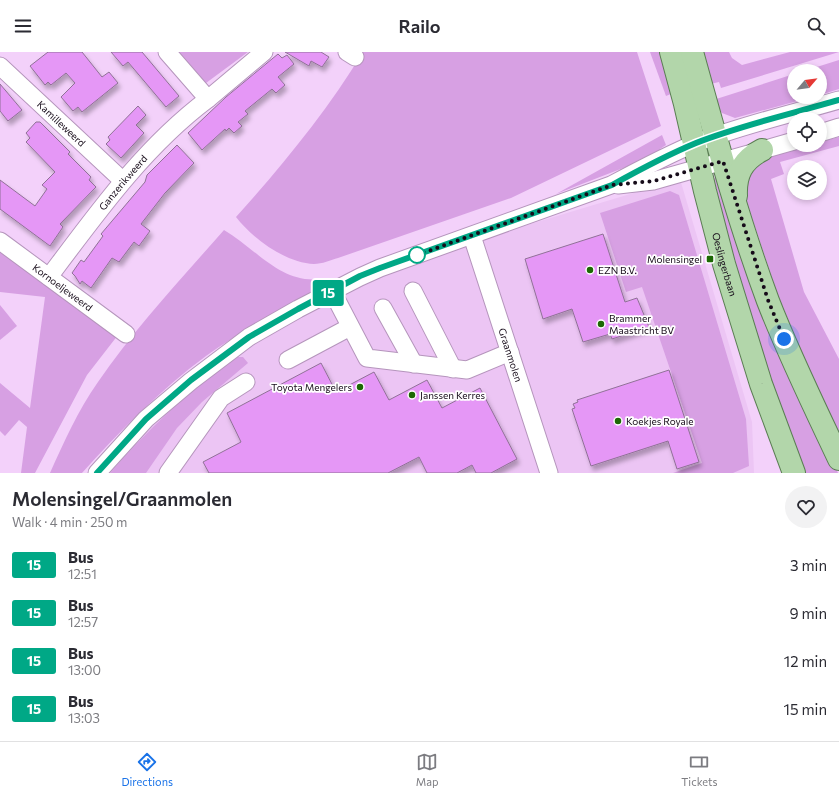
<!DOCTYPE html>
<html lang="en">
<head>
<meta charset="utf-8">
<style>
	body { margin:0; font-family:Commissioner,sans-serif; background:#f2f2f3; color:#2b2b33; height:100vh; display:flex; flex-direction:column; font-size:15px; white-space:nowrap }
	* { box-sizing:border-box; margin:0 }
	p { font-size:13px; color:#7c7c81 }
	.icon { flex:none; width:22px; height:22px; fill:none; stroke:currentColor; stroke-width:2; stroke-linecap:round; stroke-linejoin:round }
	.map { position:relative; height:421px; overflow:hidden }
	.drawer { display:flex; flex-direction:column; background:#fff; flex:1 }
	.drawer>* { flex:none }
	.badge { padding:0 8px; border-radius:3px; font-size:14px; line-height:26px }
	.needle { width:26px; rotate:61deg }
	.controls { position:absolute; left:787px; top:12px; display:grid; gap:8px }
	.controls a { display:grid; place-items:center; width:40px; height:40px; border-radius:50%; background:#fff; box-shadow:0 2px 6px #0003; font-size:20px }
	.you { position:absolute; width:20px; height:20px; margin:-10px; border:3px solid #fff; border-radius:50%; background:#1a73e8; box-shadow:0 0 0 6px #1a73e833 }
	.map>.badge { position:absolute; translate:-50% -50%; box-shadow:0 0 0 2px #fff }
	.round { display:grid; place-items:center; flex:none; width:42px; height:42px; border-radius:21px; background:#f2f2f3 }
	.overview { display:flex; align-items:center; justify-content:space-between; height:68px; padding:0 12px }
	h1 { font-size:19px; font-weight:600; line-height:30px }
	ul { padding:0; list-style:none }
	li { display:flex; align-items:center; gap:12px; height:48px; padding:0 12px }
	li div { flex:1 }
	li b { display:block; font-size:15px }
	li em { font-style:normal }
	li .badge { min-width:44px; font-weight:700; text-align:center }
	header { display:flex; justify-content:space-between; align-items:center; height:52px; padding:0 12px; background:#fff; font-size:18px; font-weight:600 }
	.dock { display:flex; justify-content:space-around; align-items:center; height:56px; border-top:1px solid #e1e1e2; background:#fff; font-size:11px; color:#7c7c81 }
	.dock a { display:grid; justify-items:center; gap:2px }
	.dock .on { color:#1a73e8 }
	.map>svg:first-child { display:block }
	.built { fill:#ecc5f4 }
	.green { fill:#d7a0e3 }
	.building { fill:#e597f6; stroke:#907197; filter:url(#shadow) }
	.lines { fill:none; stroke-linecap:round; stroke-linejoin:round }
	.minor-casing { stroke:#b595bc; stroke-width:19 }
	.major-casing { stroke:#5a7d53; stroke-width:24 }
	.minor { stroke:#fff; stroke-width:17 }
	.major { stroke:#b2d6aa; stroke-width:22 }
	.line-casing { stroke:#fff; stroke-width:9 }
	.line { stroke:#00a886; stroke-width:6 }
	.walk { stroke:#160b19; stroke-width:4; stroke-dasharray:0 7.2 }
	.stop-dot { fill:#fff; stroke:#00a886; stroke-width:2 }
	.poi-dot { fill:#1c6804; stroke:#fff; stroke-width:1.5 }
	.labels { text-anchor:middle; stroke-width:3.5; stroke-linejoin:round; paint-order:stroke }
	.street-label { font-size:10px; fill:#160b19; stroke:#fff }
	.poi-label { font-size:10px; fill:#160b19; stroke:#fff; text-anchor:start }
</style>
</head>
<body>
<header><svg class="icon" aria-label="menu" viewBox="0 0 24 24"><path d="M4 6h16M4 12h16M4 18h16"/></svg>Railo<svg class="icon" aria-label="search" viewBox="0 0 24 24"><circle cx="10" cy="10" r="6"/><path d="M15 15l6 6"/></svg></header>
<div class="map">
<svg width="839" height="421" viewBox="0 0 839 421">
	<defs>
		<filter id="shadow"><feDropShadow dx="2.5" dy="4.5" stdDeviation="2" flood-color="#0004"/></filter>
	</defs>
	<rect width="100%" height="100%" fill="#f3d1fa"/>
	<polygon class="built" points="680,127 752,370 754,421 104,421 134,389 202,328 262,283 369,224 487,185"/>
	<g class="green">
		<polygon points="178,0 248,0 206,31"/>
		<path d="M363 0H637L661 74 511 146 338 206C331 208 322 212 314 212 286 211 253 187 236 165 282 114 327 59 363 0Z"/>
		<polygon points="650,0 660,0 671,42 666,44"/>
		<polygon points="697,0 729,0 732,6 742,13 790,0 839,0 721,36 719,30 706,33"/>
		<polygon points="839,8 839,37 820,43 820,19 804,19"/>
		<polygon points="794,22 794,45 812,45 735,66 722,61 710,49"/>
		<polygon points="662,83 666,93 660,97 662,101 556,142"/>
		<polygon points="839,85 839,94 780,110 784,122 771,127 804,240 839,307 839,389 777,241 745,145 745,126 763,106 810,93 820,93 820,90"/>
		<polygon points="716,126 752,235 838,421 800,421 787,387 710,127"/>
		<polygon points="670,139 679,143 746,367 749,414 733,421 673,421 702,411 642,235 626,240 600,161"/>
		<path d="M224 178C255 196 281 232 320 227L324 234C284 256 243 278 206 304 160 338 120 379 82 421H50C64 390 78 358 98 330 135 276 181 227 224 178Z"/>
		<polygon points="0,198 118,283 87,323 35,421 21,421 27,375 19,368 5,384 0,379 0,331 30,356 45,245 0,240"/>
		<polygon points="0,253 17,274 0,288"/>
		<path d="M236 305H243L248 311 202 350 177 376 146 421H110C147 378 190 338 236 305Z"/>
	</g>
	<g class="building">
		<polygon points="48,0 82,0 102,25 109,20 118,31 82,60 78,55 73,59 61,45 75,31 66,21 51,33 48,30 45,33 30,14"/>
		<polygon points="111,0 142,0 179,44 166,55 128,10 123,14"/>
		<polygon points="285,0 321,0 329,5 322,15 311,9 309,14"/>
		<polygon points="278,2 282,6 287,3 294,12 278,25 285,33 276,41 272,37 245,59 248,62 238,70 242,74 234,81 229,76 226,79 225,77 202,98 188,81 226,45"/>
		<polygon points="0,32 22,58 8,69 0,59"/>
		<polygon points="138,54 146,63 136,73 144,81 121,106 106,92 110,88 108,85"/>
		<polygon points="36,70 40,70 70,100 68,102 91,125 89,128 96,135 60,172 63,175 50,194 0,157 0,128 35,154 47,137 42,133 55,120 26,90 30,86 26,81"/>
		<polygon points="177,93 194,111 165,141 141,172 150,179 139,194 134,190 119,210 112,206 91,236 82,229 80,232 75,224 72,221 81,208 84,210 103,184 101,182 145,130 147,123"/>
		<polygon points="603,182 625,250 637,246 649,275 612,287 610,282 583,290 572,257 543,267 525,207"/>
		<polygon points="321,311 336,340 374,320 389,348 427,328 442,356 480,336 517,407 491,421 476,421 472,413 457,421 427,421 419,405 388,421 209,421 203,410 241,390 227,361"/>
		<polygon points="669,318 699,410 677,417 668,389 591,414 572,357 575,356 573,352 578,350 577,348"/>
	</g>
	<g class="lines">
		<g class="minor-casing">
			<g id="minor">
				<polyline points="167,0 208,47 264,0"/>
				<polyline points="347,0 355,5"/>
				<path id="s1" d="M0 14 122 128"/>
				<polyline points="820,81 839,75"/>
				<polyline points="618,133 653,129 794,89"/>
				<path id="s2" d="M472 184 549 421"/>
				<path id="s3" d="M0 189 126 282"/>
				<path id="s4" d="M49 225C97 161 144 95 208 47"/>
				<polyline points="332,239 367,306 467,318 510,300"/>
				<polyline points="413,239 453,317"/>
				<polyline points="383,256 414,312"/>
				<polyline points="288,308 350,275"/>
				<path d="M97 421 146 367 191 329 249 285 298 257 360 225 380 216 611 133C639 118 667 103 696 91 742 73 791 62 839 48"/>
				<polyline points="168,421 221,346 246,330"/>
			</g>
		</g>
		<g class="major-casing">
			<g id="major">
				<path id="s5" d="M671 0 685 52 705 139 724 212 761 332 794 421"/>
				<path d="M692 0C715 83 738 168 768 249 789 303 814 354 839 407"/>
				<path d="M736 144C735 123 742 108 762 98"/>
			</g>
		</g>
		<use href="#minor" class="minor"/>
		<use href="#major" class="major"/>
	</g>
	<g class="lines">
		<g class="line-casing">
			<path id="line" d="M97 421 146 367 191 328 249 285 298 257 360 224 380 216 612 133C639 118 667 103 696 91 742 73 791 62 839 48"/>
		</g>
		<use href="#line" class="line"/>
		<polyline class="walk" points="417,203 612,133 654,129 723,109 768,248 784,287"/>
	</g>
	<circle class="stop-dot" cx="417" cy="203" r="8"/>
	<g class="poi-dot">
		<rect x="706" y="203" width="8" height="8" rx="2"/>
		<circle cx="590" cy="218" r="4"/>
		<circle cx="601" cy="272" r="4"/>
		<circle cx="360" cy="335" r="4"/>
		<circle cx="412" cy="343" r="4"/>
		<circle cx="618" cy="369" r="4"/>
	</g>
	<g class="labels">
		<g class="street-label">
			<text dy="4" stroke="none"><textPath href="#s1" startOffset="84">Kamilleweerd</textPath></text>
			<text dy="4" stroke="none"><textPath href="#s4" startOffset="120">Ganzerikweerd</textPath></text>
			<text dy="4" stroke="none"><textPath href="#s5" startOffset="219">Oeslingerbaan</textPath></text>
			<text dy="4" stroke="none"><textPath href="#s3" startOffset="78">Kornoeljeweerd</textPath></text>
			<text dy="4" stroke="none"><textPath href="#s2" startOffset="125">Graanmolen</textPath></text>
		</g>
		<g class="poi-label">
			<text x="702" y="211" text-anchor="end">Molensingel</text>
			<text x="598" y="222">EZN B.V.</text>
			<text x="609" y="270">Brammer<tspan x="609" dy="12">Maastricht BV</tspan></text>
			<text x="352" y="339" text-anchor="end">Toyota Mengelers</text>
			<text x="420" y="347">Janssen Kerres</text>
			<text x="626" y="373">Koekjes Royale</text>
		</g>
	</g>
</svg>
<div class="controls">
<a><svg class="needle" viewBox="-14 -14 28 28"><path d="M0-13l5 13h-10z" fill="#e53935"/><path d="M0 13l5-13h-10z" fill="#7c7c81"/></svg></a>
<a><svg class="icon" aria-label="locate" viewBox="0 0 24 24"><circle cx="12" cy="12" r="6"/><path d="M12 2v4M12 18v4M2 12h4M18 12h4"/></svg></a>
<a><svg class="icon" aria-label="layers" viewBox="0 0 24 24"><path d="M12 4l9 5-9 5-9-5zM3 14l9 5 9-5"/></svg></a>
</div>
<div class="you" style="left:784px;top:287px"></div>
<b class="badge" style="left:328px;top:241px;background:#00a886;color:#fff">15</b>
</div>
<section class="drawer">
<div class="overview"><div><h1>Molensingel/Graanmolen</h1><p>Walk · 4 min · 250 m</p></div><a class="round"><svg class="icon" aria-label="heart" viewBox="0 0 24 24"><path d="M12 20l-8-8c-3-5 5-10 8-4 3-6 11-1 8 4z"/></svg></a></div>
<ul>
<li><span class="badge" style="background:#00a886;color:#fff">15</span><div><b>Bus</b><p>12:51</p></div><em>3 min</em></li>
<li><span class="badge" style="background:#00a886;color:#fff">15</span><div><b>Bus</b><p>12:57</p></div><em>9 min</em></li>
<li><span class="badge" style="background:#00a886;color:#fff">15</span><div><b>Bus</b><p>13:00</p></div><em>12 min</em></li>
<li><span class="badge" style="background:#00a886;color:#fff">15</span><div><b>Bus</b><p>13:03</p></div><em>15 min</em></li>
</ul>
</section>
<nav class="dock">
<a class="on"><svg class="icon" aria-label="directions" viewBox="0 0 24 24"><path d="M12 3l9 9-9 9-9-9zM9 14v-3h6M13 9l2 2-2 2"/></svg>Directions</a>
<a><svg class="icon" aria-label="map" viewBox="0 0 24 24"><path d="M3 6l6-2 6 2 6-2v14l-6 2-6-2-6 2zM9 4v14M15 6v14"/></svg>Map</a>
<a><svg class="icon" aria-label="tickets" viewBox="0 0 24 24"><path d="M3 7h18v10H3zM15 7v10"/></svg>Tickets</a>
</nav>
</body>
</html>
